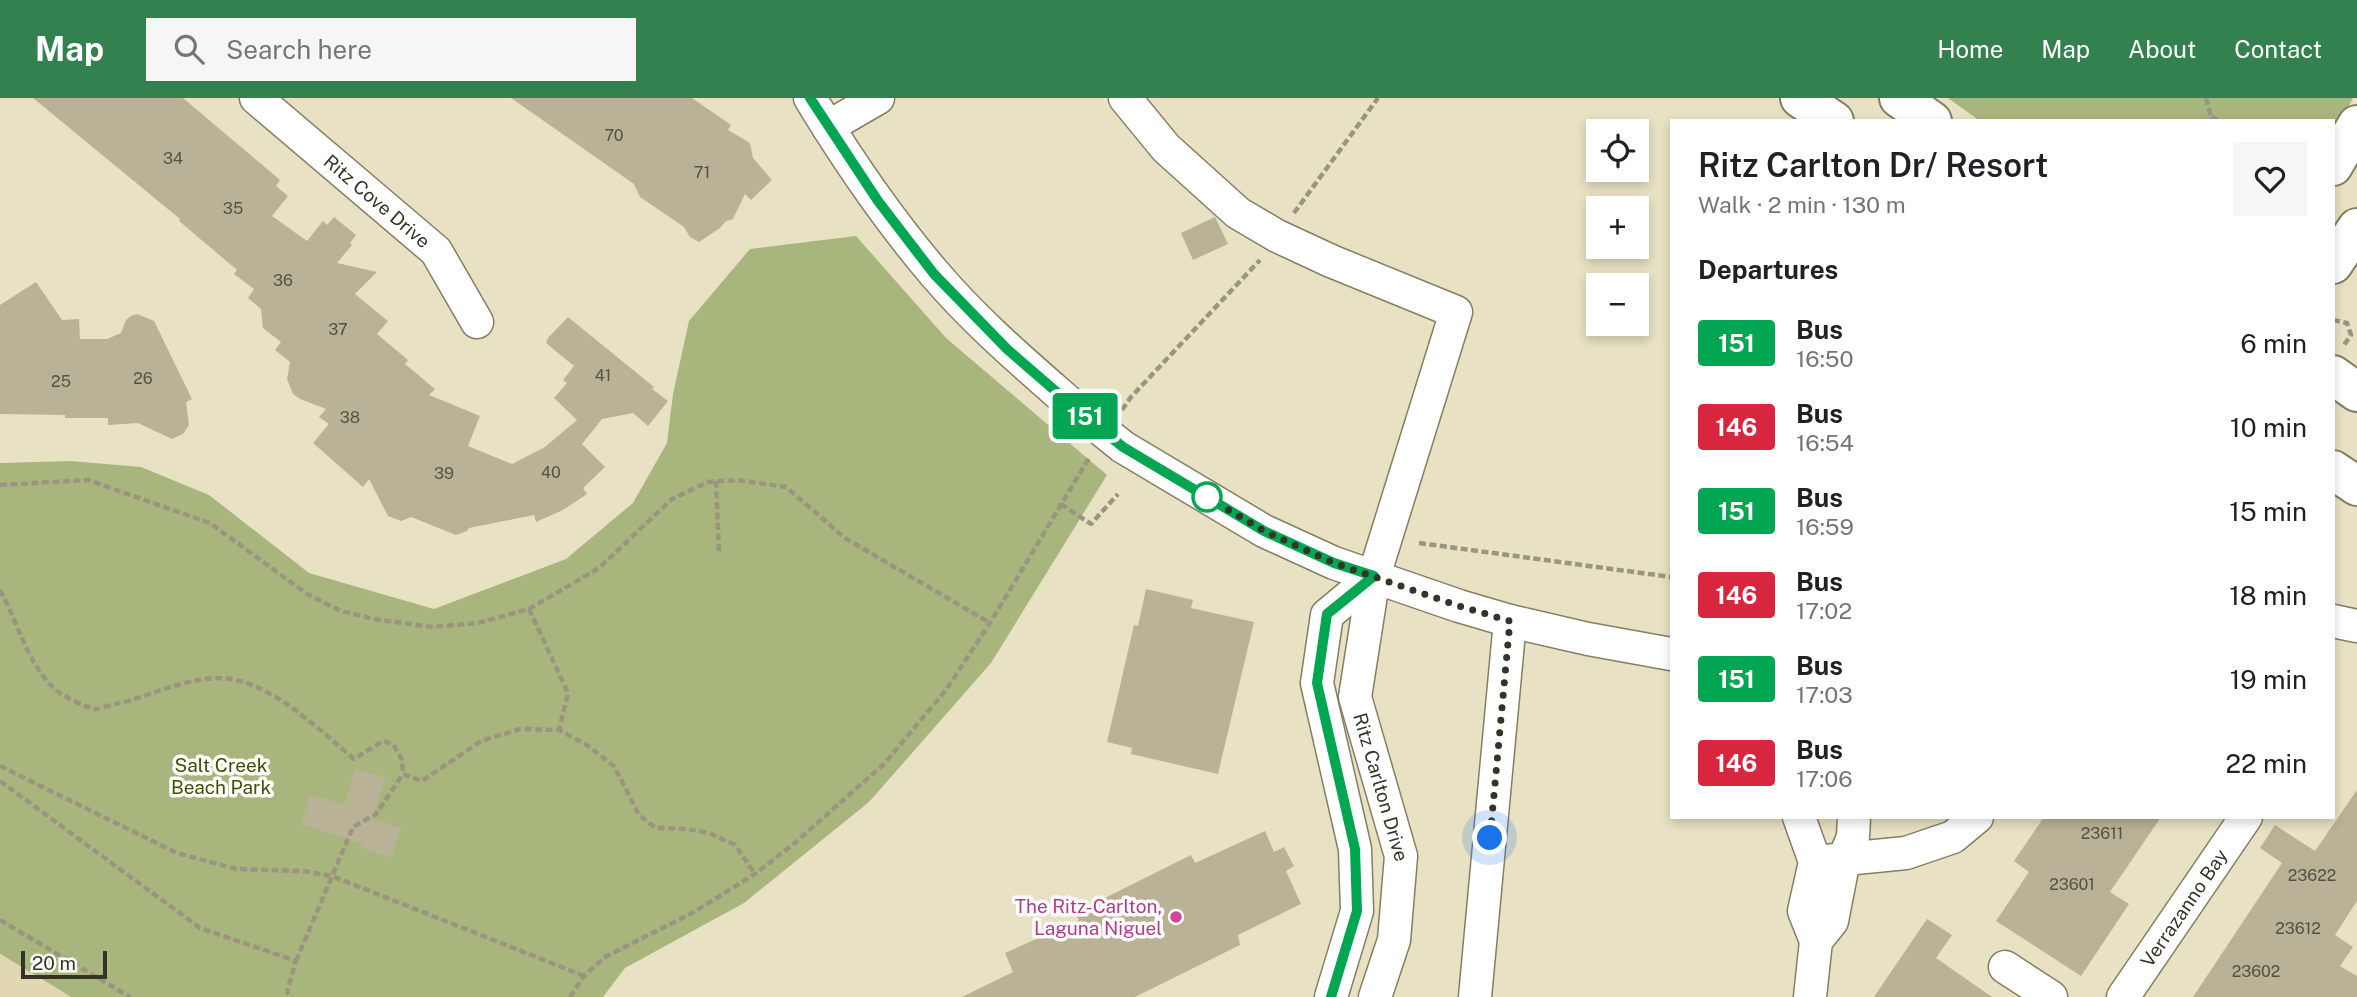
<!DOCTYPE html>
<html lang="en">
<head>
<meta charset="utf-8">
<style>
	body { margin:0; font-family:"Public Sans",sans-serif; background:#f6f6f6; color:#202124; height:100vh; display:flex; flex-direction:column; font-size:26px; white-space:nowrap }
	* { box-sizing:border-box; margin:0 }
	p { font-size:23px; color:#757577 }
	.icon { flex:none; width:38px; height:38px; fill:none; stroke:currentColor; stroke-width:2; stroke-linecap:round; stroke-linejoin:round }
	.map { position:relative; flex:1; overflow:hidden }
	.details { position:absolute; left:1670px; top:21px; width:665px; height:700px; display:flex; flex-direction:column; background:#fff; border-radius:0px; box-shadow:0 4px 10px #0003 }
	.details>* { flex:none }
	.badge { padding:0 14px; border-radius:5px; font-size:24px; line-height:46px }
	.fabs { position:absolute; left:1586px; top:21px; display:grid; gap:14px }
	.fabs a { display:grid; place-items:center; width:63px; height:63px; border-radius:0px; background:#fff; box-shadow:0 4px 10px #0003; font-size:35px }
	.scale { position:absolute; left:21px; bottom:18px; width:86px; box-sizing:border-box; padding-left:7px; border:4px solid #353227; border-top:0; font-size:19px; line-height:24px; white-space:nowrap; color:#353227; -webkit-text-stroke:5px #fff; paint-order:stroke }
	.you { position:absolute; width:35px; height:35px; margin:-18px; border:5px solid #fff; border-radius:50%; background:#1a73e8; box-shadow:0 0 0 10px #1a73e833 }
	.map>.badge { position:absolute; translate:-50% -50%; box-shadow:0 0 0 4px #fff }
	h2 { padding:0 28px; font-size:26px; line-height:63px }
	.round { display:grid; place-items:center; flex:none; width:74px; height:74px; border-radius:0px; background:#f6f6f6 }
	.head { display:flex; align-items:center; justify-content:space-between; height:119px; padding:0 28px }
	h1 { font-size:33px; font-weight:600; line-height:52px }
	ul { padding:0; list-style:none }
	li { display:flex; align-items:center; gap:21px; height:84px; padding:0 28px }
	li div { flex:1 }
	li b { display:block; font-size:26px }
	li em { font-style:normal }
	li .badge { min-width:77px; font-weight:700; text-align:center }
	header { display:flex; align-items:center; gap:42px; box-sizing:border-box; height:98px; padding:0 35px; background:#348150; color:#fff }
	header strong { font-size:33px }
	nav { display:flex; gap:38px; margin-inline-start:auto; font-size:24px }
	.search { width:490px; height:63px; background:#f6f6f6; display:flex; align-items:center; gap:18px; box-sizing:border-box; padding:0 24px; border-radius:0px; color:#757577; font-size:26px }
	.map>svg:first-child { display:block }
	.green { fill:#a8b57c }
	.sand { fill:#e1d7b2 }
	.building { fill:#b9b296 }
	.lines { fill:none; stroke-linecap:round; stroke-linejoin:round }
	.minor-casing { stroke:#847e63; stroke-width:35 }
	.major-casing { stroke:#847e63; stroke-width:42 }
	.highway-casing { stroke:#847e63; stroke-width:42 }
	.path { stroke:#9b9580; stroke-width:4.5; stroke-dasharray:7 3.5; stroke-linecap:butt }
	.minor { stroke:#fff; stroke-width:32 }
	.major { stroke:#fff; stroke-width:38 }
	.highway { stroke:#fff; stroke-width:38 }
	.minor-bridge-casing { stroke:#847e63; stroke-width:35; stroke-linecap:butt }
	.minor-bridge { stroke:#fff; stroke-width:32 }
	.line-casing { stroke:#fff; stroke-width:16 }
	.line { stroke:#00a651; stroke-width:10 }
	.walk { stroke:#353227; stroke-width:7; stroke-dasharray:0 12.6 }
	.stop-dot { fill:#fff; stroke:#00a651; stroke-width:3.5 }
	.hotel-dot { fill:#d1479c; stroke:#fff; stroke-width:2.5 }
	.labels { text-anchor:middle; stroke-width:7; stroke-linejoin:round; paint-order:stroke }
	.number-label { font-size:16px; fill:#565243 }
	.street-label { font-size:19px; fill:#353227; stroke:#fff }
	.park-label { font-size:19px; fill:#424e00; stroke:#fff }
	.hotel-label { font-size:19px; fill:#b23c85; stroke:#fff; text-anchor:end }
</style>
</head>
<body>
<header>
<strong>Map</strong>
<div class="search"><svg class="icon" aria-label="search" viewBox="0 0 24 24"><circle cx="10" cy="10" r="6"/><path d="M15 15l6 6"/></svg>Search here</div>
<nav><a>Home</a><a>Map</a><a>About</a><a>Contact</a></nav>
</header>
<div class="map">
<svg width="2357" height="899" viewBox="0 0 2357 899">
	<rect width="100%" height="100%" fill="#e8e1c4"/>
	<g class="green">
		<polygon points="1948,0 2353,0 2333,36 2333,23 1980,23"/>
		<polygon points="856,138 946,240 1107,377 991,565 869,704 744,805 625,870 603,899 71,899 0,856 0,365 70,363 141,369 209,397 309,475 434,511 566,461 633,405 667,345 673,296 689,223 750,151"/>
	</g>
	<polygon class="sand" points="0,856 71,899 0,899"/>
	<g class="building">
		<polygon points="33,0 183,0 280,82 276,88 288,98 272,118 307,143 323,123 327,127 334,119 356,137 350,145 352,147 337,165 377,174 355,196 388,223 377,236 408,262 405,266 435,291 429,297 480,318 468,348 512,366 545,349 577,322 554,300 567,285 563,282 574,268 546,245 548,240 568,219 654,289 652,291 668,303 648,328 633,315 602,321 582,346 605,369 583,390 587,396 563,412 536,424 534,417 469,430 467,433 456,437 411,419 401,423 388,418 369,381 363,389 313,345 329,326 319,319 326,311 300,301 293,296 287,281 290,264 275,252 281,244 263,230 261,211 248,200 254,191 234,176 237,172 179,123 180,121"/>
		<polygon points="511,0 692,0 731,27 728,32 750,45 753,60 772,82 751,102 745,96 733,121 726,123 720,130 699,144 690,139 684,129 640,99 634,86"/>
		<polygon points="1215,119 1228,146 1193,162 1181,135"/>
		<polygon points="36,184 62,222 79,221 80,241 107,241 121,235 126,222 131,218 137,216 154,223 192,301 186,304 189,327 183,336 172,341 138,325 108,327 108,320 65,320 65,317 0,316 0,207"/>
		<polygon points="1146,491 1193,502 1191,510 1254,524 1218,676 1131,656 1132,650 1107,644 1134,527 1138,528"/>
		<polygon points="356,670 386,680 372,721 401,730 391,760 361,750 363,746 301,726 310,696 344,707"/>
		<polygon points="2357,692 2357,803 2335,837 2353,849 2340,868 2357,878 2357,899 2193,899 2282,765 2260,750 2275,727 2315,753"/>
		<polygon points="2044,719 2161,719 2110,794 2129,806 2081,878 1996,823 2029,774 2014,763"/>
		<polygon points="1265,733 1274,754 1284,749 1294,768 1286,773 1301,806 1238,837 1240,847 1135,899 962,899 1013,874 1005,855 1079,822 1075,815 1191,757 1195,765"/>
		<polygon points="1927,821 1952,837 1936,860 1992,899 1874,899"/>
	</g>
	<g class="lines">
		<g class="minor-casing">
			<g id="minor">
				<path id="s1" d="M256 0 436 153 477 224"/>
				<path d="M810 0C847 61 888 121 934 175 978 227 1031 271 1082 316"/>
				<path id="s2" d="M1125 0 1166 50 1238 115 1277 138 1331 163 1456 214 1374 478 1355 599 1401 758 1394 842 1375 899"/>
				<polyline points="828,29 878,0"/>
				<polyline points="1123,349 1264,433 1334,465 1459,508 1510,523 1588,541 1671,556"/>
				<polyline points="2333,523 2357,528"/>
				<polyline points="1799,719 1815,764 1804,813 1816,843 1810,899"/>
				<polyline points="1815,764 1906,755 1953,739 1977,719"/>
				<polyline points="1816,843 1832,823 1844,761 1853,739 1854,719"/>
				<polyline points="2005,869 2051,899"/>
				<polyline points="1331,899 1357,813 1355,751 1317,585 1327,517 1374,478"/>
				<polyline points="1475,899 1510,523"/>
				<path id="s3" d="M2123 899 2246 719"/>
			</g>
		</g>
		<g class="major-casing">
			<g id="major">
				<polyline points="2333,68 2357,27"/>
				<polyline points="2333,166 2357,130"/>
			</g>
		</g>
		<g class="highway-casing">
			<g id="highway">
				<polyline points="1800,0 1834,23"/>
				<polyline points="1899,0 1932,23"/>
				<polyline points="2333,277 2357,294"/>
				<polyline points="2333,372 2357,388"/>
			</g>
		</g>
		<g class="path">
			<polyline points="2206,0 2211,19"/>
			<polyline points="2211,19 2221,23"/>
			<polyline points="1294,115 1378,0"/>
			<polyline points="2333,222 2347,225 2351,237 2344,247"/>
			<polyline points="1122,312 1131,299 1260,162"/>
			<polyline points="716,383 719,453"/>
			<polyline points="0,387 88,382 210,425 307,496 341,513 374,521 432,529 478,525 529,511 599,470 672,401 708,384 737,382 786,389 845,440 990,525"/>
			<polyline points="1061,406 1091,426 1118,396"/>
			<polyline points="1419,445 1671,479"/>
			<path d="M0 492C19 526 27 567 57 593 63 598 89 611 96 611 102 610 110 607 116 606 156 597 198 572 240 583 281 594 322 634 354 661L383 643 393 646 402 662 403 676 422 683 481 643 520 631 559 632 587 647 614 668 639 717 656 730 687 731 709 735 735 747 755 776"/>
			<polyline points="529,511 568,595 559,632"/>
			<polyline points="0,668 177,755 236,771 303,773 332,778 584,878"/>
			<polyline points="0,683 200,830 296,863 287,894 292,899"/>
			<polyline points="0,822 130,899"/>
			<polyline points="296,863 353,729 376,716 403,676"/>
			<polyline points="570,899 584,878 605,859 694,814 755,776 796,744 884,666 946,592 990,525 1089,360"/>
		</g>
		<use href="#minor" class="minor"/>
		<use href="#major" class="major"/>
		<use href="#highway" class="highway"/>
		<g class="minor-bridge-casing">
			<polyline id="minor-bridge" points="1082,316 1123,349"/>
		</g>
		<use href="#minor-bridge" class="minor-bridge"/>
	</g>
	<g class="lines">
		<g class="line-casing">
			<polyline id="line" points="810,0 878,103 934,176 1007,251 1082,316 1123,349 1264,433 1334,465 1374,478 1327,516 1317,585 1355,751 1357,813 1331,899"/>
		</g>
		<use href="#line" class="line"/>
		<polyline class="walk" points="1207,399 1264,433 1334,465 1459,508 1510,523 1490,740"/>
	</g>
	<circle class="stop-dot" cx="1207" cy="399" r="14"/>
	<circle class="hotel-dot" cx="1176" cy="819" r="7"/>
	<g class="labels">
		<g class="number-label">
			<text x="614" y="43">70</text>
			<text x="173" y="66">34</text>
			<text x="702" y="80">71</text>
			<text x="233" y="116">35</text>
			<text x="283" y="188">36</text>
			<text x="338" y="237">37</text>
			<text x="603" y="283">41</text>
			<text x="143" y="286">26</text>
			<text x="61" y="289">25</text>
			<text x="350" y="325">38</text>
			<text x="551" y="380">40</text>
			<text x="444" y="381">39</text>
			<text x="2102" y="741">23611</text>
			<text x="2312" y="783">23622</text>
			<text x="2072" y="792">23601</text>
			<text x="2298" y="836">23612</text>
			<text x="2256" y="879">23602</text>
		</g>
		<g class="street-label">
			<text dy="7" stroke="none"><textPath href="#s1" startOffset="159">Ritz Cove Drive</textPath></text>
			<text dy="7" stroke="none"><textPath href="#s2" startOffset="894">Ritz Carlton Drive</textPath></text>
			<text dy="7" stroke="none"><textPath href="#s3" startOffset="108">Verrazanno Bay</textPath></text>
		</g>
		<g class="park-label">
			<text x="221" y="674">Salt Creek<tspan x="221" dy="22">Beach Park</tspan></text>
		</g>
		<g class="hotel-label">
			<text x="1162" y="815">The Ritz-Carlton,<tspan x="1162" dy="22">Laguna Niguel</tspan></text>
		</g>
	</g>
</svg>
<div class="fabs">
<a><svg class="icon" aria-label="locate" viewBox="0 0 24 24"><circle cx="12" cy="12" r="6"/><path d="M12 2v4M12 18v4M2 12h4M18 12h4"/></svg></a>
<a>+</a>
<a>−</a>
</div>
<div class="scale">20 m</div>
<div class="you" style="left:1490px;top:740px"></div>
<b class="badge" style="left:1085px;top:318px;background:#00a651;color:#fff">151</b>
<section class="details">
<div class="head"><div><h1>Ritz Carlton Dr/ Resort</h1><p>Walk · 2 min · 130 m</p></div><a class="round"><svg class="icon" aria-label="heart" viewBox="0 0 24 24"><path d="M12 20l-8-8c-3-5 5-10 8-4 3-6 11-1 8 4z"/></svg></a></div>
<h2>Departures</h2>
<ul>
<li><span class="badge" style="background:#00a651;color:#fff">151</span><div><b>Bus</b><p>16:50</p></div><em>6 min</em></li>
<li><span class="badge" style="background:#d7263d;color:#fff">146</span><div><b>Bus</b><p>16:54</p></div><em>10 min</em></li>
<li><span class="badge" style="background:#00a651;color:#fff">151</span><div><b>Bus</b><p>16:59</p></div><em>15 min</em></li>
<li><span class="badge" style="background:#d7263d;color:#fff">146</span><div><b>Bus</b><p>17:02</p></div><em>18 min</em></li>
<li><span class="badge" style="background:#00a651;color:#fff">151</span><div><b>Bus</b><p>17:03</p></div><em>19 min</em></li>
<li><span class="badge" style="background:#d7263d;color:#fff">146</span><div><b>Bus</b><p>17:06</p></div><em>22 min</em></li>
</ul>
</section>
</div>
</body>
</html>
